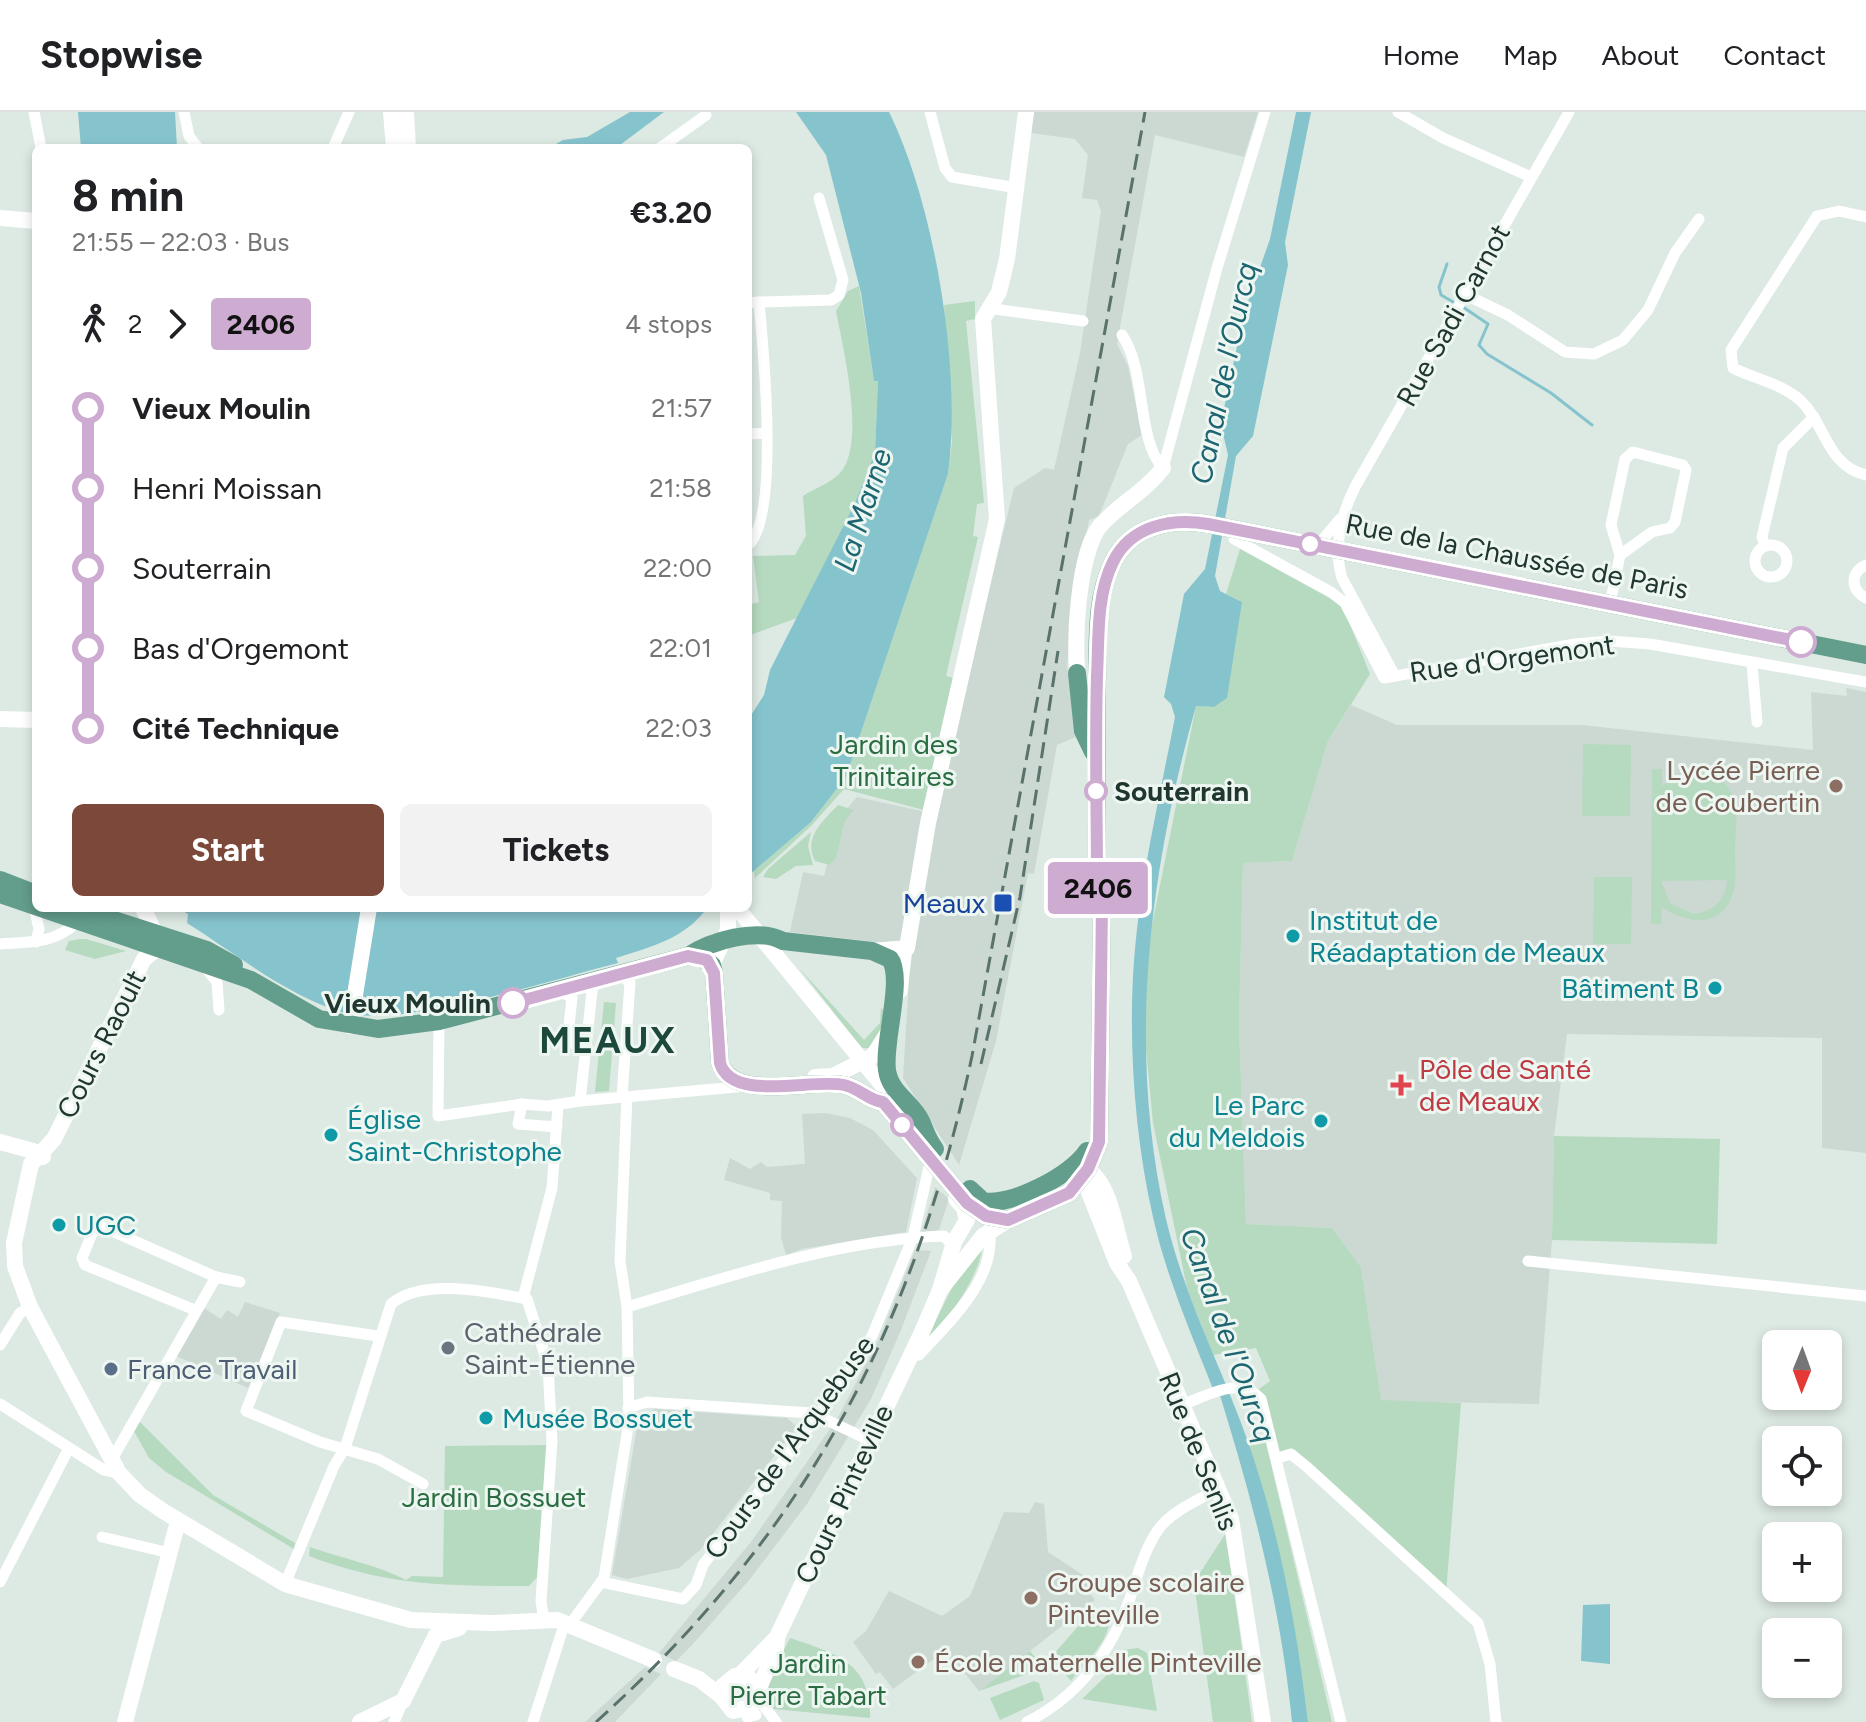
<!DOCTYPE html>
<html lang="en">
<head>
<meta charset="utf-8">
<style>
	body { margin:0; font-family:Figtree,sans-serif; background:#f2f2f2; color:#202124; height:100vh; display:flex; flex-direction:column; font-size:30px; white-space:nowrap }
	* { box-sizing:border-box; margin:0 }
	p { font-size:26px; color:#757577 }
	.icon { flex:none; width:44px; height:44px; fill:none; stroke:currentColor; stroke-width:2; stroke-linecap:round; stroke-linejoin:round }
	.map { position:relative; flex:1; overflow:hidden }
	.details { position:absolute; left:32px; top:32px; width:720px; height:768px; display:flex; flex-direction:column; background:#fff; border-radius:12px; box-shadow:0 4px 12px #0003 }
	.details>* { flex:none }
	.badge { padding:0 16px; border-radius:6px; font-size:28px; line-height:52px }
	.needle { width:52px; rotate:181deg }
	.buttons { position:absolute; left:1762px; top:1218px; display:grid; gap:16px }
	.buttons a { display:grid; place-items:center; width:80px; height:80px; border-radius:12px; background:#fff; box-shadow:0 4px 12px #0003; font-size:40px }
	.map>.badge { position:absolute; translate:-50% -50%; box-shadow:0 0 0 4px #fff }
	.legs { display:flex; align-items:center; gap:12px; height:88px; padding:0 40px; font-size:26px }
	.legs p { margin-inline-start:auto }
	.summary { display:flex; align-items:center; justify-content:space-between; height:136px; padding:0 40px }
	h1 { font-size:44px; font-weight:700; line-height:60px }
	.primary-button { display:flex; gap:16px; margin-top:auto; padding:16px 40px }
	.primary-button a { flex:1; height:92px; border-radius:12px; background:#7c483a; color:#fff; font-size:32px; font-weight:700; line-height:92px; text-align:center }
	.primary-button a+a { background:#f2f2f2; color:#202124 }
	ul { padding:0 40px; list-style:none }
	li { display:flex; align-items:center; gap:28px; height:80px; font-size:30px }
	li i { display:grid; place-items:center; width:12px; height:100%; margin:0 10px; background:currentColor }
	li i::after { content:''; width:20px; height:20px; margin:-10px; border:6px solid; border-radius:50%; background:#fff }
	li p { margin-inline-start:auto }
	li:first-child i { background:linear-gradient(#0000 50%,currentColor 0) }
	li:last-child i { background:linear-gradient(currentColor 50%,#0000 0) }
	header { display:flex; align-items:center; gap:48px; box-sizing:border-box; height:112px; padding:0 40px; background:#fff; border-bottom:2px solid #e0e0e0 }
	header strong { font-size:38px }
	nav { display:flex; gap:44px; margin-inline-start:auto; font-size:28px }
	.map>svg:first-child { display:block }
	.built { fill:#ccd8d2 }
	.green { fill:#b6dabf; fill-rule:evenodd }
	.water { fill:#86c4cd }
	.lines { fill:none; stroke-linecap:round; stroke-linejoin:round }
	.stream { stroke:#86c4cd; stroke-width:3 }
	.street { stroke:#fff; stroke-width:11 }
	.secondary { stroke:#fff; stroke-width:16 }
	.primary { stroke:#639d8c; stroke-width:18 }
	.rail { stroke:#59736c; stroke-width:3; stroke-dasharray:16 8; stroke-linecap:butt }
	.line-1-casing { stroke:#fff; stroke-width:18 }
	.line-1 { stroke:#ceacd2; stroke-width:12 }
	.stop-1-dot { fill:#fff; stroke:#ceacd2; stroke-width:4 }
	.education-dot { fill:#8d6e63; stroke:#edf6f1; stroke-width:3 }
	.transit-dot { fill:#1a4fb4; stroke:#edf6f1; stroke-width:3 }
	.culture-dot { fill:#0f9aa8; stroke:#edf6f1; stroke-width:3 }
	.health-dot { fill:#e0444e; stroke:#edf6f1; stroke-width:3 }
	.worship-dot { fill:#6b7280; stroke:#edf6f1; stroke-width:3 }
	.service-dot { fill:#5c6f8a; stroke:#edf6f1; stroke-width:3 }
	.labels { text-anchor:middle; stroke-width:6; stroke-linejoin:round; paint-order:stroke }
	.street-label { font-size:28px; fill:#203730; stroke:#edf6f1 }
	.park-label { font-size:28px; fill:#2b6d42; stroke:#edf6f1 }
	.education-label { font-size:28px; fill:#785e54; stroke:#edf6f1; text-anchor:start }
	.stop-label { font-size:28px; font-weight:bold; fill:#203730; stroke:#edf6f1; text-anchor:start }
	.transit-label { font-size:28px; fill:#164399; stroke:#edf6f1; text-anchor:end }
	.culture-label { font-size:28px; fill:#0d838f; stroke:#edf6f1; text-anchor:start }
	.health-label { font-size:28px; fill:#be3a42; stroke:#edf6f1; text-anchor:start }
	.worship-label { font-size:28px; fill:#5b616d; stroke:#edf6f1; text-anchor:start }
	.service-label { font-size:28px; fill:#4e5e75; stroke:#edf6f1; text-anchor:start }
	.water-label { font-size:30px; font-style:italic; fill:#1c6571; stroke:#edf6f1 }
	.district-label { font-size:36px; font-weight:bold; letter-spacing:2px; fill:#1d483c; stroke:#edf6f1 }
</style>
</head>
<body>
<header>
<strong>Stopwise</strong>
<nav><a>Home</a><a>Map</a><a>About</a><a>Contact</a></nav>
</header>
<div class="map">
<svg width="1866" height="1610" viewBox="0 0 1866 1610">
	<rect width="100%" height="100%" fill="#dde9e3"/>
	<g class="built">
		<polygon points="1034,0 1258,0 1244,45 1155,23 1117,232 1128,254 1142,323 1128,332 1099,404 1089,408 1073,492 1067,554 1078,624 1057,633 1034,762 1028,761 996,929 959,1053 903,966 909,869 884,831 790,820 803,760 824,764 840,705 857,685 935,702 1014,376 1045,356 1054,358 1080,241 1101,99 1097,88 1082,86 1088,43 1075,27 1031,21"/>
		<polygon points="1846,576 1866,580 1866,1041 1822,1036 1822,926 1567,922 1554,1024 1552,1128 1539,1292 1381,1289 1361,1155 1332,1116 1246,1112 1239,912 1243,751 1292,749 1328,629 1351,593 1397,613 1582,613 1813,638 1811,580 1847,584"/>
		<polygon points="825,1001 850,1006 873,1018 917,1066 906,1120 802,1137 786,1143 781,1125 782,1089 770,1088 770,1081 724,1068 730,1046 750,1057 761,1050 767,1055 805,1052 802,1002"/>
		<polygon points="935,1075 949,1087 939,1118 921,1122"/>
		<polygon points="915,1138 931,1139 901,1218 871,1287 807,1392 750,1467 693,1532 676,1549 659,1541 751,1430 837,1307 879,1227"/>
		<polygon points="245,1190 280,1201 248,1276 176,1244 202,1195 221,1207 227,1198 238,1205"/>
		<polygon points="654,1297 787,1306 797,1315 700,1438 679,1456 627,1467 612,1463 638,1309"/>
		<polygon points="1035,1390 1044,1392 1048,1440 1095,1471 1087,1477 1095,1488 979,1579 955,1549 949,1553 941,1542 893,1577 880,1560 876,1562 853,1530 866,1519 889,1479 942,1504 970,1484 1004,1400 1029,1401"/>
		<polygon points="645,1555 661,1562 615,1610 585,1610"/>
	</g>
	<g class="green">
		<path d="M859 174 874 268 878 269 875 340 855 391 797 506 748 524V493L759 490 753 444 795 443 806 424 803 384C813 377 833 370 841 360 866 329 843 236 836 199L848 179Z"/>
		<polygon points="975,189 975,207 966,209 984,391 977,392 973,424 978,425 946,564 954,566 924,698 844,677 812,713 755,766 754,759 811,710 846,665 948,362 952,330 944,193"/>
		<polygon points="1240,437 1342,493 1370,562 1328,629 1292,749 1243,751 1239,912 1246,1112 1332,1116 1361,1155 1381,1288 1461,1291 1446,1482 1291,1342 1278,1346 1259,1277 1270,1269 1256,1236 1213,1243 1187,1176 1153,1011 1140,873 1196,594 1214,595 1242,490 1226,482"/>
		<polygon points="1583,632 1631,633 1630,704 1582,704"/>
		<path d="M1652 657H1662V674C1686 659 1723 652 1734 688 1739 703 1735 723 1735 738 1735 752 1737 768 1733 781 1722 818 1686 811 1662 795L1661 812H1651ZM1727 768C1726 788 1713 800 1693 802L1670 791 1661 769Z"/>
		<path d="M838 693 854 698C835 715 845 738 830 753L815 749C803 725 823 709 838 693Z"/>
		<polygon points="811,720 808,734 813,753 796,754 776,767 763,765 768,757"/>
		<polygon points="1594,765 1632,765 1631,832 1593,832"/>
		<polygon points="80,827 86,827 126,839 95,847 65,838 69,829"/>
		<polygon points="799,856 864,928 880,911 881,896 885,899 879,924 869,936 862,936"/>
		<polygon points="604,890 616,891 609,979 595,980"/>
		<polygon points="1554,1024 1720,1027 1717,1132 1552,1128"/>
		<path d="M982 1136C980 1162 947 1212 927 1226L961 1158Z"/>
		<polygon points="140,1310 213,1383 295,1431 294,1437 166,1360 149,1346 134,1319"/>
		<path d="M1265 1327 1332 1610H1308C1297 1515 1275 1423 1248 1332Z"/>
		<path d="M548 1333 537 1465 529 1474C446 1474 388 1474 309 1444L310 1435C341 1446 380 1454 406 1468L412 1464 443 1465 445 1334Z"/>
		<polygon points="1226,1421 1252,1610 1213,1610 1194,1470"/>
		<path d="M1098 1499 1109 1506C1111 1529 1084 1551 1071 1569L1055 1551 1053 1543 1081 1511Z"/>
		<path d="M790 1526C834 1541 872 1550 870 1606L773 1597C759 1577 779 1548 790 1526Z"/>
		<polygon points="1138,1536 1147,1541 1157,1599 1082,1587 1108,1562 1123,1538"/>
		<polygon points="1030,1539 1038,1549 1033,1560 979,1579"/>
		<polygon points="1034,1569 1039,1571 1044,1588 1000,1608 990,1586"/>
	</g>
	<g class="water">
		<polygon points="78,0 175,0 177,36 81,36"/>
		<polygon points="630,0 664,0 616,36 549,36 563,28 587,25"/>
		<path d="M796 0H889C935 93 962 259 948 362L846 665 811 710 748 764V608L764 583 770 558 855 391 875 340 878 269H874L861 181 826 43Z"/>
		<path d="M1296 0H1311L1285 130 1288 153 1253 324 1236 344 1215 464 1220 479 1242 490 1227 586 1214 595 1196 594C1149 761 1127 936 1166 1107 1184 1184 1221 1254 1247 1327 1279 1417 1297 1516 1308 1610H1292C1281 1495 1252 1386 1218 1277H1213C1191 1221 1166 1164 1153 1105 1132 1013 1126 902 1138 809 1146 741 1162 673 1175 605L1171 592 1164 585 1184 482 1205 457 1228 343 1224 326 1218 325 1244 201 1270 127Z"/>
		<path d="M178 796H355L376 800 395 796H707C685 827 650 835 616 846L618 851C554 867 399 918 341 900 285 882 236 842 187 811L188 802Z"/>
		<polygon points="1610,1492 1610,1552 1581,1549 1583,1493"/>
	</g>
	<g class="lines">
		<g class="stream">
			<polyline points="1447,152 1439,175 1441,183 1455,191"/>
			<polyline points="1463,195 1488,212 1479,233 1487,242 1551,281 1592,313"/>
		</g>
		<g class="street">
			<polyline points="34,0 41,36"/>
			<polyline points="184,0 189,24 198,36"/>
			<polyline points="930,0 945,56 952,65 1017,76"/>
			<polyline points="1398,0 1443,26 1531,65"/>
			<polyline points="333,36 349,0"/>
			<polyline points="660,36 706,3"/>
			<path d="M1866 105 1839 99 1817 104 1731 238 1733 256C1755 267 1783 272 1801 289 1826 313 1827 354 1866 363"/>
			<polyline points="1464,182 1508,203 1565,240 1594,242 1623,228 1648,198 1675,141 1699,107"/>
			<polyline points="759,190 831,188 839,183 843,168 819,86"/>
			<path d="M748 191 759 190C763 233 780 407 748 433"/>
			<polyline points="987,196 1083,209"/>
			<path d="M1122 223C1147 259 1136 327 1163 356L1217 156 1265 0"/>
			<polyline points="748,322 767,321"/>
			<polyline points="1234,427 1331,480 1345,491 1384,566 1575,532 1610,529 1650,532 1866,570"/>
			<circle cx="1771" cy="449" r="16"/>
			<polyline points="1318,433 1340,407"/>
			<polyline points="1765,434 1762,425 1783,336 1814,305"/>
			<path d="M1866 453C1850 460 1850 478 1866 486"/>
			<polyline points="1610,492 1620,443 1611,413 1625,347 1633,340 1683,353 1686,358 1675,410 1670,416 1652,420 1620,443"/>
			<polyline points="1752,552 1757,610"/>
			<path d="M1395 564 1342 466C1333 435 1341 403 1355 375L1569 0"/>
			<polyline points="34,795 39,817 36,830"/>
			<path d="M0 832C28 830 54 832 76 811"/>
			<polyline points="205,855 217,870 219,898"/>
			<polyline points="621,862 630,871 622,985"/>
			<polyline points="561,879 572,886 568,923 574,932 586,935 593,870"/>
			<polyline points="902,880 907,836"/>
			<polyline points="439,909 438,1004 522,992 548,994 580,989"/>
			<polyline points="586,935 580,989 748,974"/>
			<polyline points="522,992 518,1012 557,1015"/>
			<polyline points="1528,1149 1866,1184"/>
			<polyline points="523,1186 552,1076 558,994"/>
			<path d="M627 1195C731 1164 835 1128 944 1124L955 1136"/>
			<polyline points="195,1198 85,1153 82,1146 96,1112 216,1165 240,1170"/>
			<polyline points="378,1224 281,1210 246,1299 320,1330 378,1347 423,1372"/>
			<polyline points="0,1233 20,1201 30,1195"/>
			<path d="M913 1239 919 1243C950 1209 998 1166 989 1116"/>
			<polyline points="0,1292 104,1358 119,1361"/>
			<path d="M1181 1293C1208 1284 1239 1263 1261 1287L1341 1610"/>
			<polyline points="628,1296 647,1290 812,1301 869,1328"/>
			<polyline points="1278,1346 1291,1342 1307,1355 1478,1511 1490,1552 1496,1610"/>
			<polyline points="111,1349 216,1165"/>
			<polyline points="102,1425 170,1441"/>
			<polyline points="0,1470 69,1336"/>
			<polyline points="601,1470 683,1487 696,1473 703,1453 819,1302 872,1224 913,1125 929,1055"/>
			<path d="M285 1472 334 1354 345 1336 391 1192C423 1165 489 1180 527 1187L548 1253 552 1329 541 1489 544 1509"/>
			<polyline points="571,1511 604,1466 629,1309 627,1195 620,1149 627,984"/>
			<polyline points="758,1586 776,1610"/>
			<polyline points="747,1605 756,1603"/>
			<polyline points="394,1610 403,1589"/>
			<polyline points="533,1610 565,1510"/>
			<path d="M1027 1610C1079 1584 1111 1540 1130 1486 1138 1463 1144 1438 1158 1418 1171 1399 1199 1388 1218 1377"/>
		</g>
		<g class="secondary">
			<polyline points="391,0 394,36"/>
			<polyline points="406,0 408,36"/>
			<polyline points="0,106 36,109"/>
			<path d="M1079 570C1072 538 1078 440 1100 414 1119 392 1145 380 1163 356"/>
			<polyline points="0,607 36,608"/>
			<polyline points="143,796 155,821 155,831"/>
			<polyline points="737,796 896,990"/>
			<polyline points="164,831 144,847 54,1027 31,1052 14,1131 15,1154 30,1195 119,1361 140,1383 163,1399 285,1472 411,1508 492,1511 557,1508 654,1548"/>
			<polyline points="872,839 907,836 928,711 997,407 983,207 999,180 1007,147 1026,0"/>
			<polyline points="712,853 728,818 728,802"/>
			<polyline points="350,914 369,796"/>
			<polyline points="815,965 833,964 873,944 887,922"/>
			<polyline points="0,1030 33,1039 43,1045"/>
			<path d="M1080 1053C1111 1066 1114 1114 1124 1144"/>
			<polyline points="1079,1055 1117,1151 1129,1169 1231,1407 1263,1610"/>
			<polyline points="940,1178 983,1124 1008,1108"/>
			<polyline points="674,1557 699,1567 721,1584 733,1599 751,1595 758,1578 749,1566 735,1564 723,1574 721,1584"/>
			<polyline points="740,1563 777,1525 922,1220 940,1178 954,1130 967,1108 964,1096 956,1087"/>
			<polyline points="758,1578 776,1537 777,1527"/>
			<polyline points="125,1610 178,1409"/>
			<polyline points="360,1610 403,1589 436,1523 459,1516"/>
		</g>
		<g class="primary">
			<polyline points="1077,561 1083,619 1093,640"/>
			<polyline points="0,768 36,782"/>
			<path d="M0 782 251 868 319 907 378 917 439 909 688 844 700 845 712 853 714 861 720 951C733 991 812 966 844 973 859 976 869 989 883 990L967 1091 986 1104 1008 1108 1069 1081 1088 1057 1099 1030 1102 791 1097 771C1097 704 1096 637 1097 570 1098 531 1095 485 1113 450 1131 413 1172 406 1208 412L1866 543"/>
			<polyline points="77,796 207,838 234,853"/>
			<path d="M688 844C711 829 757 815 783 829L872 839 890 847C904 867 883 930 887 958 890 981 912 990 921 1009 926 1020 927 1027 935 1037"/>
			<path d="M970 1077 983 1089C1011 1095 1073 1062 1087 1039"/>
		</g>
		<g class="rail">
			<polyline points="981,952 1020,785 1058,539"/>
			<path d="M596 1610C805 1422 914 1217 972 944L1145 0"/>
		</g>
	</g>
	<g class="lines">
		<g class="line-1-casing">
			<path id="line-1" d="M513 891 688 844 707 848 714 861 720 951C732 991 812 966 844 973 859 976 869 989 883 990L967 1091 986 1104 1008 1108 1069 1081 1088 1057 1099 1030 1102 791 1097 771C1097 702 1095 633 1097 564 1099 527 1096 484 1113 450 1131 413 1172 406 1208 412L1801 530"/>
		</g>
		<use href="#line-1" class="line-1"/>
	</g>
	<g class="stop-1-dot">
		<circle cx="1310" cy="432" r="10"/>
		<circle cx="1801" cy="530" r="14"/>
		<circle cx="1096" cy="679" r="10"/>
		<circle cx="513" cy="891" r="14"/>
		<circle cx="902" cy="1013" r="10"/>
	</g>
	<g class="education-dot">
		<circle cx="1836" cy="674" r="8"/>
		<circle cx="1031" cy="1486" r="8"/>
		<circle cx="918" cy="1550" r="8"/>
	</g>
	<rect class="transit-dot" x="993" y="781" width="20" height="20" rx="4"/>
	<g class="culture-dot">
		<circle cx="1293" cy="824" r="8"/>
		<circle cx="1715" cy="876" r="8"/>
		<circle cx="1321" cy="1009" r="8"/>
		<circle cx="331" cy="1023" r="8"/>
		<circle cx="59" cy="1113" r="8"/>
		<circle cx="486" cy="1306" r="8"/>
	</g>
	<path class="health-dot" d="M1397 961h8v8h8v8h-8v8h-8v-8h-8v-8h8z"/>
	<circle class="worship-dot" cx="448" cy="1236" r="8"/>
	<circle class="service-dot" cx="111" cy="1257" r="8"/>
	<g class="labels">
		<g class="street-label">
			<text transform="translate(1453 203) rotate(-61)" y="10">Rue Sadi Carnot</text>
			<text transform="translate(1517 444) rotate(11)" y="10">Rue de la Chaussée de Paris</text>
			<text transform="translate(1512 546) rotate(-8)" y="10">Rue d'Orgemont</text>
			<text transform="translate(101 932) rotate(-63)" y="10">Cours Raoult</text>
			<text transform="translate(789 1335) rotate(-54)" y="10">Cours de l'Arquebuse</text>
			<text transform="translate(1199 1339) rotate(68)" y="10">Rue de Senlis</text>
			<text transform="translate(844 1382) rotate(-65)" y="10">Cours Pinteville</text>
		</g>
		<g class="park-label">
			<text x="894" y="642">Jardin des<tspan x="894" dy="32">Trinitaires</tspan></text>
			<text x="494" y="1395">Jardin Bossuet</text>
			<text x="808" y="1561">Jardin<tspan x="808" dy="32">Pierre Tabart</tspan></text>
		</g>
		<g class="education-label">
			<text x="1820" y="668" text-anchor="end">Lycée Pierre<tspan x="1820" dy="32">de Coubertin</tspan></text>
			<text x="1047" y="1480">Groupe scolaire<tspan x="1047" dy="32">Pinteville</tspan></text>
			<text x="934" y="1560">École maternelle Pinteville</text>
		</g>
		<g class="stop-label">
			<text x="1114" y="689">Souterrain</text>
			<text x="491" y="901" text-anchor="end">Vieux Moulin</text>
		</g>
		<g class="transit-label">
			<text x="985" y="801">Meaux</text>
		</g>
		<g class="culture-label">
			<text x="1309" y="818">Institut de<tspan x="1309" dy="32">Réadaptation de Meaux</tspan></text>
			<text x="1699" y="886" text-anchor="end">Bâtiment B</text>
			<text x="1305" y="1003" text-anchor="end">Le Parc<tspan x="1305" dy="32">du Meldois</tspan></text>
			<text x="347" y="1017">Église<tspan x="347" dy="32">Saint-Christophe</tspan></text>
			<text x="75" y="1123">UGC</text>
			<text x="502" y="1316">Musée Bossuet</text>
		</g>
		<g class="health-label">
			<text x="1419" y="967">Pôle de Santé<tspan x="1419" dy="32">de Meaux</tspan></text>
		</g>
		<g class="worship-label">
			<text x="464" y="1230">Cathédrale<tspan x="464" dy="32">Saint-Étienne</tspan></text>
		</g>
		<g class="service-label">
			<text x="127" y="1267">France Travail</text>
		</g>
		<g class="water-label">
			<text transform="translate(1224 261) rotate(-78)" y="10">Canal de l'Ourcq</text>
			<text transform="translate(863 398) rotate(-72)" y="10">La Marne</text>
			<text transform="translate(1228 1223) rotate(70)" y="10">Canal de l'Ourcq</text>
		</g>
		<g class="district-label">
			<text x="608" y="941">MEAUX</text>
		</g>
	</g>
</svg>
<div class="buttons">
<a><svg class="needle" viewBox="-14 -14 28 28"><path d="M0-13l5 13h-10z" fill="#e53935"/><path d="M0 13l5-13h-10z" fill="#757577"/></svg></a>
<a><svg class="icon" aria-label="locate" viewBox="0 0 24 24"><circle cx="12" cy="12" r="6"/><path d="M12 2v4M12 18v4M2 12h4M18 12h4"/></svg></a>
<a>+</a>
<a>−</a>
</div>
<b class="badge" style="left:1098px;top:776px;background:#ceacd2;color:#111">2406</b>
<section class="details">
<div class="summary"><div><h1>8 min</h1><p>21:55 – 22:03 · Bus</p></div><b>€3.20</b></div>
<div class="legs"><svg class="icon" aria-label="walk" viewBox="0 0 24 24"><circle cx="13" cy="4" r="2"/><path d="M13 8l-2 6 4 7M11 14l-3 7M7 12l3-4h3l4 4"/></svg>2<svg class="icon" aria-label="forward" viewBox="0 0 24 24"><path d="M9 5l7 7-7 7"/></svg><b class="badge" style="background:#ceacd2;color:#111">2406</b><p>4 stops</p></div>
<ul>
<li><i style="color:#ceacd2"></i><b>Vieux Moulin</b><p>21:57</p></li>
<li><i style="color:#ceacd2"></i><span>Henri Moissan</span><p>21:58</p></li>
<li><i style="color:#ceacd2"></i><span>Souterrain</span><p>22:00</p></li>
<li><i style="color:#ceacd2"></i><span>Bas d'Orgemont</span><p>22:01</p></li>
<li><i style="color:#ceacd2"></i><b>Cité Technique</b><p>22:03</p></li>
</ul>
<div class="primary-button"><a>Start</a><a>Tickets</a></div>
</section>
</div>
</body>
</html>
